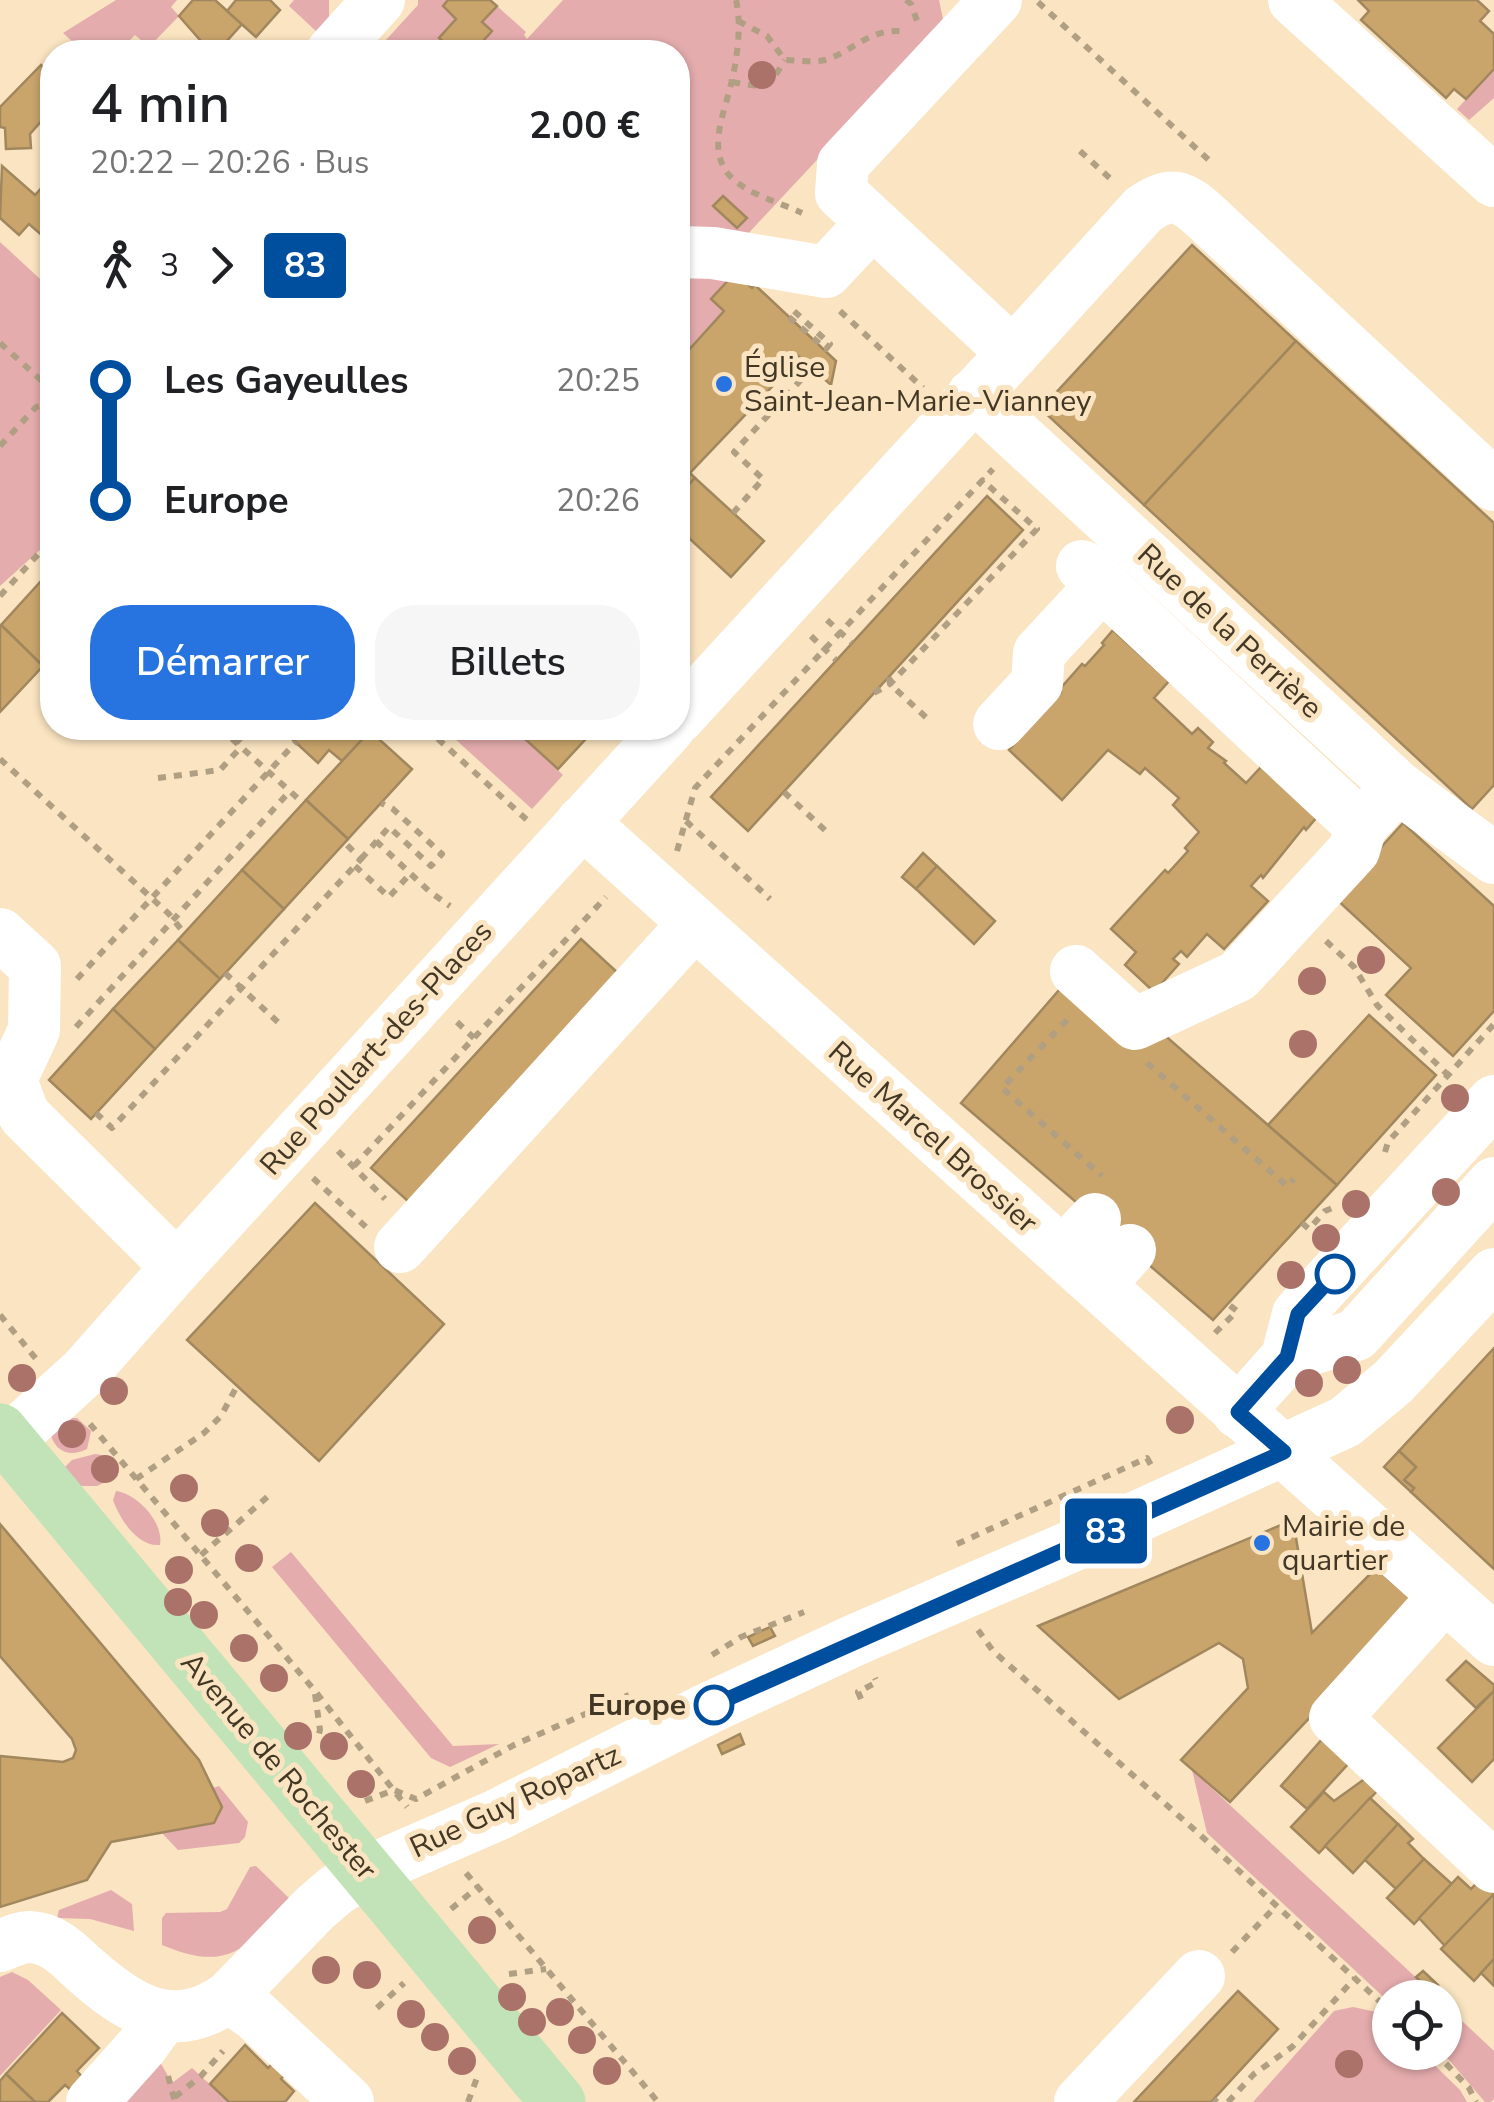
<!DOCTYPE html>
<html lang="fr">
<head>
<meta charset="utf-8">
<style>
	body { margin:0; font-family:"Nunito Sans",sans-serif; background:#f6f6f6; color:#202124; height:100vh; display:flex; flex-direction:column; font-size:38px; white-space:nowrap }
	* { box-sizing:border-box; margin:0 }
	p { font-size:32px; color:#757577 }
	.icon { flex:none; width:55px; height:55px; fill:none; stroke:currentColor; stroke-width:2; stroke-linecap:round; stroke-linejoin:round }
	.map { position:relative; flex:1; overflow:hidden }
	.panel { position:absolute; left:40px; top:40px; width:650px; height:700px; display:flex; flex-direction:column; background:#fff; border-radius:40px; box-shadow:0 2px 8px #0004 }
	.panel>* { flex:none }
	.badge { padding:0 20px; border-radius:8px; font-size:35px; line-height:65px }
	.tools { position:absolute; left:1372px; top:1980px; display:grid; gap:20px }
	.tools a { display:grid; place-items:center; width:90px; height:90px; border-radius:50%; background:#fff; box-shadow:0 2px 8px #0004; font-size:50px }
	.map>.badge { position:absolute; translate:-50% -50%; box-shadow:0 0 0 5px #fff }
	.legs { display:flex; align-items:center; gap:15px; height:110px; padding:0 50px; font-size:32px }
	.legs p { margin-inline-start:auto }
	.summary { display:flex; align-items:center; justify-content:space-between; height:170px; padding:0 50px }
	h1 { font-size:55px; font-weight:600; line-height:75px }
	.cta { display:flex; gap:20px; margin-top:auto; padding:20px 50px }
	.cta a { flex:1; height:115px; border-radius:40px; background:#2774e0; color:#fff; font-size:40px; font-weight:600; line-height:115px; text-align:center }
	.cta a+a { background:#f6f6f6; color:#202124 }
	ul { padding:0 50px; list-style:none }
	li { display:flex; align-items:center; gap:35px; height:120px; font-size:38px }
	li i { display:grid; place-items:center; width:15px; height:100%; margin:0 12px; background:currentColor }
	li i::after { content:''; width:25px; height:25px; margin:-12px; border:8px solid; border-radius:50%; background:#fff }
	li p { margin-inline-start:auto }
	li:first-child i { background:linear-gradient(#0000 50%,currentColor 0) }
	li:last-child i { background:linear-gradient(currentColor 50%,#0000 0) }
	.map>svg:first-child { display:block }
	.green { fill:#e4acad }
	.building { fill:#c9a56c; stroke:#a1875e; stroke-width:2.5 }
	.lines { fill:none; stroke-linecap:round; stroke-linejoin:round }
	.path { stroke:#b19f83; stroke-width:6; stroke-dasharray:8 8; stroke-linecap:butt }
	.minor { stroke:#fff; stroke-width:52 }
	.major { stroke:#c2e3b7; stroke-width:55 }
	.tree { fill:#aa7269 }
	.line-1-casing { stroke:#fff; stroke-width:22 }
	.line-1 { stroke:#004f9e; stroke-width:15 }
	.poi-dot { fill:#2774e0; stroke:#fae4c1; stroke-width:4 }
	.stop-1-dot { fill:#fff; stroke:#004f9e; stroke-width:5 }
	.labels { text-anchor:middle; stroke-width:10; stroke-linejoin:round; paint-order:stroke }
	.poi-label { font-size:30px; fill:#423725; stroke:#fae4c1; text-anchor:start }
	.street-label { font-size:30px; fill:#423725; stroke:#fae4c1 }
	.stop-label { font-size:30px; font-weight:bold; fill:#423725; stroke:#fae4c1; text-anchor:end }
</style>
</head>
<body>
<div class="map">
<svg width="1494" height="2102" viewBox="0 0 1494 2102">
	<rect width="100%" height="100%" fill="#fae4c1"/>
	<g class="green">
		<polygon points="116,0 177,0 171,7 179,16 149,47 135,35 118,52 84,52 63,33"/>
		<polygon points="294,0 329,0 329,19 317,32 289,6"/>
		<polygon points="418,0 448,0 443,6 456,19 440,38 455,52 375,52 418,5"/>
		<polygon points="563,0 939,0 944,24 743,239 678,239 678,52 493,52 483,42 492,31 482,22 497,6 526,32 524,35 527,39"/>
		<polygon points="1494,69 1494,98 1469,120 1457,109"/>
		<polygon points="0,242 52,290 52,539 0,586"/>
		<polygon points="678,263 732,265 724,311 678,362"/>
		<polygon points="443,728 513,728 563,775 532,809"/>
		<path d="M67 1418H77L91 1431 87 1449C71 1457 57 1453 51 1436Z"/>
		<polygon points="95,1454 109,1456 116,1462 118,1476 97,1486 74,1486 65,1467 72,1460"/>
		<path d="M116 1491C138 1494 164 1523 160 1545 138 1547 120 1520 113 1500Z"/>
		<polygon points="291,1552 453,1746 499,1744 450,1767 431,1758 272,1567"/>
		<polygon points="1192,1770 1437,1997 1390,1998 1390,2003 1207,1833"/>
		<polygon points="219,1786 248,1822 245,1837 239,1843 178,1850 161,1832 214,1823 222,1807 213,1788"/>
		<path d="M256 1866 293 1902C246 1946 230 1974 162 1945V1918L166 1913 220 1912 227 1909 250 1867Z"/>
		<polygon points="111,1890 132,1904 134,1931 90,1919 57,1918 59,1910"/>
		<polygon points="12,1972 28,1980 61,2010 0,2076 0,1977"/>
		<polygon points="1445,2005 1494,2051 1494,2099 1491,2102 1485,2102 1443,2053"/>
		<polygon points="1353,2007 1381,2013 1390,2022 1390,2052 1422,2053 1460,2090 1467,2102 1253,2102 1334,2011"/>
		<polygon points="160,2062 172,2083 192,2068 229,2102 109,2102"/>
	</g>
	<g class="building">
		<polygon points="193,0 215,0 242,24 226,42 237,52 188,52 200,40 179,16"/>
		<polygon points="236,0 270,0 280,10 256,37 227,11"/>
		<polygon points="448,0 490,0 497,6 482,22 492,31 473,52 455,52 439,38 456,19 443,6"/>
		<polygon points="1358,0 1477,0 1489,11 1480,21 1494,34 1494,69 1466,99 1454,89 1446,98 1361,20 1369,11"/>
		<polygon points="41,65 50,74 52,72 52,109 30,134 31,148 6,149 5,128 0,127 0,107"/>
		<polygon points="2,166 35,195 45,184 52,191 52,230 45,238 29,224 19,235 0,218"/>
		<polygon points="723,196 747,218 737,228 713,206"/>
		<polygon points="1192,245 1296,341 1144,505 1041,409"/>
		<polygon points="735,273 752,288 755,285 836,361 831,385 797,355 786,372 690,473 695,478 678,496 678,362 724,311 711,299"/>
		<polygon points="1296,341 1494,523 1494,785 1472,809 1144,505"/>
		<polygon points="695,478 764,541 731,577 678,528 678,496"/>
		<polygon points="987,496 1023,530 748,831 711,797"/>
		<polygon points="52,569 52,656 43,666 1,625"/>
		<polygon points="1,625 43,666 0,712 0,625"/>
		<polygon points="1113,630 1169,681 1154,698 1192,734 1198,728 1213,742 1208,748 1226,761 1224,763 1246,783 1261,767 1317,817 1306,830 1304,827 1263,878 1261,875 1251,886 1268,901 1224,949 1207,934 1187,957 1181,951 1173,959 1179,964 1154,992 1125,965 1136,952 1111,929 1165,870 1168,873 1188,851 1185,848 1199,832 1173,805 1179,798 1145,768 1140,774 1108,750 1062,800 1009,750 1061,692 1059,690 1082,664 1085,666 1104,645 1102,643"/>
		<polygon points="280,728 367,728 370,731 342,761 329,750 318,763"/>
		<polygon points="513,728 596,728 558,769"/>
		<polygon points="370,731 412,769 348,839 306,800"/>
		<polygon points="306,800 348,839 284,909 242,870"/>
		<polygon points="1403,823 1494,906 1494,1011 1453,1056 1386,995 1411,968 1335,898"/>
		<polygon points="923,853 937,866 916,889 902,877"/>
		<polygon points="937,866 995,921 974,944 916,889"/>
		<polygon points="242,870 284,909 220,979 178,940"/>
		<polygon points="581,939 618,973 409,1202 371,1168"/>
		<polygon points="178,940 220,979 155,1049 113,1009"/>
		<polygon points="1066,982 1154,1026 1337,1185 1213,1320 961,1103"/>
		<polygon points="113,1009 155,1049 91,1119 49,1080"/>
		<polygon points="1369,1015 1436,1075 1337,1185 1268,1125"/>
		<polygon points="315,1203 444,1324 319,1461 187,1340"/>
		<polygon points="1494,1348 1494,1569 1411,1492 1414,1488 1404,1480 1416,1467 1399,1451"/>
		<polygon points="1399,1451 1416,1467 1404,1480 1414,1488 1411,1492 1384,1467"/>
		<polygon points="1293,1520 1312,1633 1376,1568 1417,1604 1230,1802 1181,1760 1248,1688 1243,1659 1219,1643 1119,1699 1038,1626"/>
		<polygon points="0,1524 199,1760 222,1807 214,1823 111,1842 87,1880 0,1907 0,1756 63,1762 73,1758 76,1750 72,1739 0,1656"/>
		<polygon points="770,1627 775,1636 753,1646 748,1637"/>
		<polygon points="1466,1661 1494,1685 1494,1691 1476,1708 1447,1680"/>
		<polygon points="1494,1691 1494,1759 1472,1782 1438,1748"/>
		<polygon points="740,1734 744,1744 722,1754 718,1745"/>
		<polygon points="1323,1738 1349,1763 1307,1809 1281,1786"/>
		<polygon points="1366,1778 1378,1790 1319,1853 1291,1827 1324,1792 1334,1801"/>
		<polygon points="1370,1798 1398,1824 1353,1873 1325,1846"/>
		<polygon points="1398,1824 1413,1839 1408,1843 1424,1859 1396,1889 1365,1860"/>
		<polygon points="1424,1859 1452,1884 1414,1924 1387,1898"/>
		<polygon points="1458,1877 1471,1889 1480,1880 1494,1894 1445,1946 1419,1918"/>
		<polygon points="1494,1894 1494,1959 1474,1981 1441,1949"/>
		<polygon points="1494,1959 1494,1986 1481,1973"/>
		<polygon points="1423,1971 1438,1985 1431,1992 1416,1977"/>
		<polygon points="1238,1991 1278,2029 1211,2102 1134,2102"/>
		<polygon points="62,2013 99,2048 77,2071 83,2078 71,2090 65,2085 48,2102 35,2102 6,2074"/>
		<polygon points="245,2045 268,2068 275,2061 287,2072 281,2079 294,2091 285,2102 229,2102 210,2084"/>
		<polygon points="6,2074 35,2102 0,2102 0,2081"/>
	</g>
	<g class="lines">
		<g class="path">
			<path d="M736 0C742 25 737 60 731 84 724 115 705 153 733 179 752 196 779 202 802 213"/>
			<polyline points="906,0 911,4 918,24"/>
			<polyline points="1038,2 1212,163"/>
			<path d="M738 21 767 36 785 60C797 60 814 63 825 60 855 51 870 26 907 32"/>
			<path d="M732 82C764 88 768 89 785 60"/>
			<polyline points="1080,151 1114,182"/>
			<polyline points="840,311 923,388"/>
			<polyline points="789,317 826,349 830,344 794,311"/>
			<polyline points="0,343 52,390"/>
			<polyline points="0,446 36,407 52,402"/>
			<polyline points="733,513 763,479 734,452 812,368"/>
			<polyline points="0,596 52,539"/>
			<polyline points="827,620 852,643"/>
			<polyline points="811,636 836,660"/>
			<polyline points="889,677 890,684 931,722"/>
			<polyline points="874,693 890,684 1037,529 981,479"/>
			<polyline points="220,728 303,803"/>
			<polyline points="426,728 527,820"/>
			<polyline points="236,743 250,728"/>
			<polyline points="0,759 169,914 184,933"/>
			<polyline points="158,778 220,770 241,747"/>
			<polyline points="784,792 828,833"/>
			<polyline points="686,821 770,899"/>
			<polyline points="376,841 430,892 450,906"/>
			<polyline points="677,851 695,788 993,469"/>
			<polyline points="361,859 389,827 431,866 442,854 393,809 381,803"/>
			<polyline points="355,866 389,897 410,874"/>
			<polyline points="1326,941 1354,967 1377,1005 1448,1075"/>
			<polyline points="225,973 280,1024"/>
			<polyline points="77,979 296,742"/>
			<polyline points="1067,1020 1002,1088 1102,1176"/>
			<polyline points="457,1022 474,1038"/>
			<polyline points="76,1027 290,791"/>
			<polyline points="1147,1063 1287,1186 1294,1179"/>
			<polyline points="96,1113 112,1128 361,859 345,843"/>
			<polyline points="338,1151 385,1199"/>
			<polyline points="1385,1152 1388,1142 1494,1024"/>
			<polyline points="354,1166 606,897"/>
			<polyline points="313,1178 366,1227"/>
			<polyline points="1302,1223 1309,1229 1325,1211 1335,1207"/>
			<polyline points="0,1315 37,1360"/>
			<polyline points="1215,1333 1237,1311 1228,1304"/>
			<polyline points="90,1424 315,1691 407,1807"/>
			<polyline points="136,1479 204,1433 221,1416 237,1386"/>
			<polyline points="957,1544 1147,1458 1151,1465"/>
			<polyline points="201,1555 273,1492"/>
			<polyline points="978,1630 993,1651 1197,1832 1390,2011"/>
			<polyline points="712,1655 741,1637 804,1612"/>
			<polyline points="315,1694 320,1730 317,1741"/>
			<polyline points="861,1699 858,1692 877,1682 875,1678"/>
			<polyline points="365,1801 394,1790 416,1799 514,1745 629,1695"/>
			<polyline points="466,1873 658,2102"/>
			<polyline points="451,1909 479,1886"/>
			<polyline points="1232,1952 1276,1906"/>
			<polyline points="509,1974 546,1969"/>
			<polyline points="377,2008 404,1983"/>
			<polyline points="1435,2052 1469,2088 1476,2102"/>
			<polyline points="168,2076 175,2102"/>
			<polyline points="175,2097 201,2076 223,2051"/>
			<polyline points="1214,2099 1217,2102"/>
			<polyline points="468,2102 478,2075"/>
			<polyline points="1228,2102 1254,2074 1292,2047 1355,1978"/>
		</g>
		<g class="minor">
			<polyline points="1294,0 1494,181"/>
			<polyline points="332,52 379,0"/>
			<polyline points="678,252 713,253 826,272 872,223"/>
			<path d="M1013 353 1143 210C1170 190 1182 195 1206 217L1494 485"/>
			<polyline points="973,395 1398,787 1494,858"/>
			<polyline points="1082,566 1361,826"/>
			<polyline points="678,718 1013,353 841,193 843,164 996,0"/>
			<polyline points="999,724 1037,683 1039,653 1102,585"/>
			<polyline points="582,822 1494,1640"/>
			<polyline points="0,934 35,966 34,1030 11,1080 24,1115 177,1267"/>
			<polyline points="1076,971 1135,1024 1238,976 1354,850 1361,826 1398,787"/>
			<polyline points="400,1247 694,924"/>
			<polyline points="1063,1253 1095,1219"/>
			<polyline points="1099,1285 1130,1250"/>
			<polyline points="1287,1357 1356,1335 1494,1183"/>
			<polyline points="1238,1412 1287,1357 1298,1314 1494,1101"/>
			<polyline points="8,1441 85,1371 177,1267 669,728"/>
			<polyline points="1445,1596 1335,1718 1494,1867"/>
			<path d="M0 1946C10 1942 20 1937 30 1937 53 1938 68 1954 83 1968 129 2009 172 2037 229 1997L315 1908 336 1890 368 1871 497 1815 707 1709 855 1640 1086 1540 1345 1422 1393 1382 1494 1274"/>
			<polyline points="229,1997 255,2015 348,2102"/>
			<polyline points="92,2102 142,2046 163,2017"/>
			<polyline points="1080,2102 1199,1976"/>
		</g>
		<polyline class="major" points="0,1431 558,2102"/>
	</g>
	<g class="tree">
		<circle cx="762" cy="75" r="14"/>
		<circle cx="1371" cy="960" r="14"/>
		<circle cx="1312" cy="981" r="14"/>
		<circle cx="1303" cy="1044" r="14"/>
		<circle cx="1455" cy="1098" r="14"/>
		<circle cx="1446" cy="1192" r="14"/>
		<circle cx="1356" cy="1204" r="14"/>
		<circle cx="1326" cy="1238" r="14"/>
		<circle cx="1291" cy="1275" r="14"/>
		<circle cx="1347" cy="1370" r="14"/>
		<circle cx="22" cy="1378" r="14"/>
		<circle cx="1309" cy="1383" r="14"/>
		<circle cx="114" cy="1391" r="14"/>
		<circle cx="1180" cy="1420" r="14"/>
		<circle cx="72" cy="1434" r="14"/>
		<circle cx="105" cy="1469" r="14"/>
		<circle cx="184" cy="1488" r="14"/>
		<circle cx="215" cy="1523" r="14"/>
		<circle cx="249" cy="1558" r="14"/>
		<circle cx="179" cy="1570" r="14"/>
		<circle cx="178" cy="1602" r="14"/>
		<circle cx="204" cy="1615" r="14"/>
		<circle cx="244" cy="1648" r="14"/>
		<circle cx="274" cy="1678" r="14"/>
		<circle cx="298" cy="1736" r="14"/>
		<circle cx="334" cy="1746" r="14"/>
		<circle cx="361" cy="1784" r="14"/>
		<circle cx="482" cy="1930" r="14"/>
		<circle cx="326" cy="1970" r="14"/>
		<circle cx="367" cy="1975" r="14"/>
		<circle cx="512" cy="1997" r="14"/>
		<circle cx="560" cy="2012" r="14"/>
		<circle cx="411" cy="2014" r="14"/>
		<circle cx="532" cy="2022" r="14"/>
		<circle cx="435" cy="2037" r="14"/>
		<circle cx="582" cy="2040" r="14"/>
		<circle cx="462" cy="2061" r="14"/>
		<circle cx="1349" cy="2064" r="14"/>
		<circle cx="607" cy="2071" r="14"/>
	</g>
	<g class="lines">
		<g class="line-1-casing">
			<polyline id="line-1" points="714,1705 1284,1452 1238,1412 1287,1357 1298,1314 1335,1274"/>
		</g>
		<use href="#line-1" class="line-1"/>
	</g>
	<g class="poi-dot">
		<circle cx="724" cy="384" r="10"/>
		<circle cx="1262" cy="1543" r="10"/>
	</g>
	<g class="stop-1-dot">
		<circle cx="1335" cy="1274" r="18"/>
		<circle cx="714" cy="1705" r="18"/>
	</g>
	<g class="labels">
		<g class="poi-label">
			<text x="744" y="377">Église<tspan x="744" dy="34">Saint-Jean-Marie-Vianney</tspan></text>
			<text x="1282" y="1536">Mairie de<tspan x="1282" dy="34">quartier</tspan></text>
		</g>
		<g class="street-label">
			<text transform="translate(1230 631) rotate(43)" y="10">Rue de la Perrière</text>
			<text transform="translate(376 1048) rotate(-48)" y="10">Rue Poullart-des-Places</text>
			<text transform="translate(933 1137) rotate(42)" y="10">Rue Marcel Brossier</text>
			<text transform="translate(279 1766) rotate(50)" y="10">Avenue de Rochester</text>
			<text transform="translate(515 1801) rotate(-25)" y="10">Rue Guy Ropartz</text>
		</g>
		<g class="stop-label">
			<text x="686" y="1715">Europe</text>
		</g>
	</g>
</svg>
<div class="tools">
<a><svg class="icon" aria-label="locate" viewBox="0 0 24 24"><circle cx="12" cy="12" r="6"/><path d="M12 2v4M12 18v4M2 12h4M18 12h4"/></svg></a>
</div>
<b class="badge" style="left:1106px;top:1531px;background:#004f9e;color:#fff">83</b>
<section class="panel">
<div class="summary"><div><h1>4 min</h1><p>20:22 – 20:26 · Bus</p></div><b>2.00 €</b></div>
<div class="legs"><svg class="icon" aria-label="walk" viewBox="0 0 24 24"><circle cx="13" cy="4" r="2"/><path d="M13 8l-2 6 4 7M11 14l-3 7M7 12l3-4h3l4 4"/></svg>3<svg class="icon" aria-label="forward" viewBox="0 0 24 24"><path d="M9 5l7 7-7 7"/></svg><b class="badge" style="background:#004f9e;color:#fff">83</b></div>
<ul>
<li><i style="color:#004f9e"></i><b>Les Gayeulles</b><p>20:25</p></li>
<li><i style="color:#004f9e"></i><b>Europe</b><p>20:26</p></li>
</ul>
<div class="cta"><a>Démarrer</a><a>Billets</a></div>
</section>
</div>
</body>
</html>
